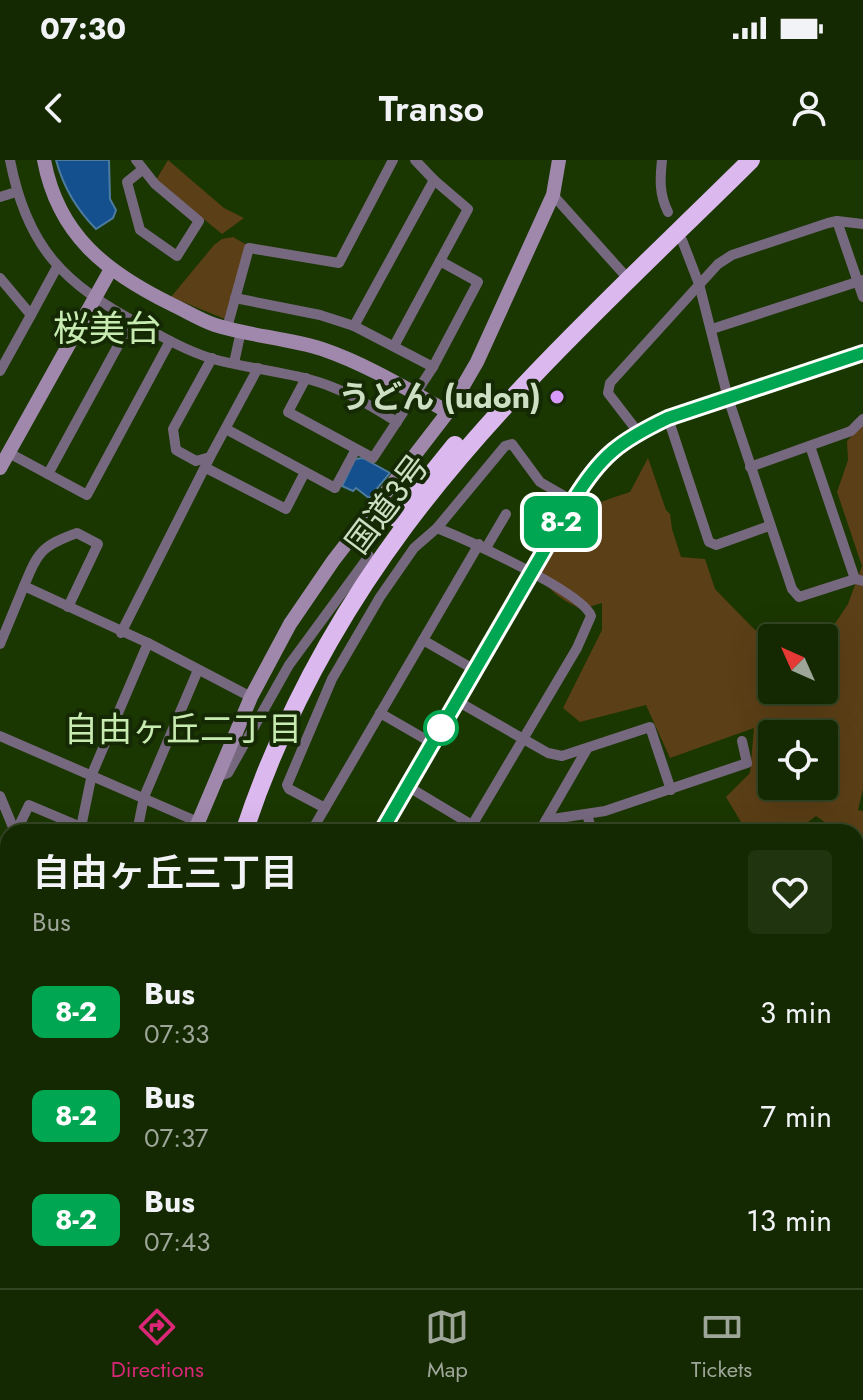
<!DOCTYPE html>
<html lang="en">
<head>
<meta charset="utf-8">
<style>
	body { margin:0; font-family:Jost,"Noto Sans JP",sans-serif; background:#213410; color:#f1f3f6; height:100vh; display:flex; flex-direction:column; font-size:30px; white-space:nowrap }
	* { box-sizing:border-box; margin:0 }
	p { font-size:26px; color:#9da699 }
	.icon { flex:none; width:44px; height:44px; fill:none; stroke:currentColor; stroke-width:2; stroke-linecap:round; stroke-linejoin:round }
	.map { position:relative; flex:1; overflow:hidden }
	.drawer { position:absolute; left:0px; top:664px; width:864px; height:464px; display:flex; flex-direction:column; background:#142801; border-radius:24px 24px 0 0; box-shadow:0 8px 32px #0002,0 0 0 2px #334423 }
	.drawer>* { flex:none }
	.badge { padding:0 16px; border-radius:12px; font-size:28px; line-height:52px }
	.needle { width:52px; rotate:315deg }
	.controls { position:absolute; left:758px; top:464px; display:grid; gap:16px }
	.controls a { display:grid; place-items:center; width:80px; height:80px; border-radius:8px; background:#142801; box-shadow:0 8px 32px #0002,0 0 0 2px #334423; font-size:40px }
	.map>.badge { position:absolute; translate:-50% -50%; box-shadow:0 0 0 4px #fff }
	.round { display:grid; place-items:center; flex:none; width:84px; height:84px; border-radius:8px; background:#213410 }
	.overview { display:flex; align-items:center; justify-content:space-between; height:136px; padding:0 32px }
	h1 { font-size:38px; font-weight:600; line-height:60px }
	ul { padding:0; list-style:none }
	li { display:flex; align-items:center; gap:24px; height:104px; padding:0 32px }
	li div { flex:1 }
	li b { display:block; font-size:30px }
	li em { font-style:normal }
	li .badge { min-width:88px; font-weight:700; text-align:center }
	.status { display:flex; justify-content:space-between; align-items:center; height:56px; padding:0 40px; background:#142801; direction:ltr }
	.status svg { height:22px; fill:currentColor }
	header { display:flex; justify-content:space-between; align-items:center; height:104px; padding:0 32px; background:#142801; font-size:36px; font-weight:600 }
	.tab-bar { display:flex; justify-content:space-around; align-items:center; height:112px; border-top:2px solid #334423; background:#142801; font-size:22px; color:#9da699 }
	.tab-bar a { display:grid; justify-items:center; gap:4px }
	.tab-bar .on { color:#db2777 }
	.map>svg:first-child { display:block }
	.green { fill:#5b3f16; fill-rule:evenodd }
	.water { fill:#15508e; stroke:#4c7b9e; stroke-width:2 }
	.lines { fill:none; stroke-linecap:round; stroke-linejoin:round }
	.street { stroke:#76687e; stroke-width:10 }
	.secondary { stroke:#9f88ab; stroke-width:14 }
	.highway { stroke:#dbb8ee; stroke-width:18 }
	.line-casing { stroke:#fff; stroke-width:18 }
	.line { stroke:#00a651; stroke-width:12 }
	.poi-dot { fill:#d89af8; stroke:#152a04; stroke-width:3 }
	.stop-dot { fill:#fff; stroke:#00a651; stroke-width:4 }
	.labels { text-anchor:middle; stroke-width:8; stroke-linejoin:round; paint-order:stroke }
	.poi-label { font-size:32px; font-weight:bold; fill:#cee0c4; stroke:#152a04; text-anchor:end }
	.street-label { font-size:32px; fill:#cee0c4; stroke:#152a04 }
	.neighbourhood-label { font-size:34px; fill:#c8ebb2; stroke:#152a04 }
	.quarter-label { font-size:36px; fill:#c8ebb2; stroke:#152a04 }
</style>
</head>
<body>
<div class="status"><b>07:30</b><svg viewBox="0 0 49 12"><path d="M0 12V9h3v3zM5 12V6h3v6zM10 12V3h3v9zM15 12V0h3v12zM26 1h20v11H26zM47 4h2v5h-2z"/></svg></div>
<header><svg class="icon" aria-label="back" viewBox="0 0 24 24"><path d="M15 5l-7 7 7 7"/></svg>Transo<svg class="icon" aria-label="person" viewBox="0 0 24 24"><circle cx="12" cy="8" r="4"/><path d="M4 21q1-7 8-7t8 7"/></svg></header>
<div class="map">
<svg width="863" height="1128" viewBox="0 0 863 1128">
	<rect width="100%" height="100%" fill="#1a3601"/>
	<g class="green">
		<polygon points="168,0 224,48 244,58 222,74 156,20"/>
		<polygon points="233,77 247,85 225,159 171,137 214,85 222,79"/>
		<path d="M863 265V629L858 650 863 651V690L856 685V672H838L816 656 795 672H747L726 637 750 613 754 568 670 598 646 545 580 562 563 548 602 470V443L582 449C565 442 547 431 540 413 532 392 571 356 589 347 601 341 616 337 630 332L648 298 666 350 670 354 672 369 681 397 705 399 715 429 754 469 772 480V530H824V480L848 444 862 406 837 332 848 300 847 281ZM772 574H824V626H772Z"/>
		<polygon points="856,1108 863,1114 863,1128 447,1128 443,1124 445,1120 856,1120"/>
	</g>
	<g class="water">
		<path d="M56 0H109L110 39 116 50 113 58 96 69C77 50 63 26 56 0Z"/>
		<polygon points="363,298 390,313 369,338 356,328 353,331 342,326 355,299"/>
		<polygon points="488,1120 766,1120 756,1128 494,1128 486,1124"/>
	</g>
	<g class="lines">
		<g class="street">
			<path d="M10 0C27 88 64 124 141 165 164 178 187 191 213 199 253 210 294 212 332 227 355 236 376 249 397 262"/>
			<polyline points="136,0 155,24 199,61 177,96 140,70 127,22 142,10"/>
			<path d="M662 0C660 19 659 34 668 52"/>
			<polyline points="553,35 622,112"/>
			<polyline points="0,37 16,32"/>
			<polyline points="837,61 863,137"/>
			<polyline points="682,80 699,124 728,238 792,429 799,437 855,419 863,421"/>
			<polyline points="0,118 31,155 57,107"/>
			<polyline points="235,138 320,155 354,166 433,207 478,122 440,101"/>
			<polyline points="354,166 434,20"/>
			<polyline points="227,168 249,88 339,103 393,0"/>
			<polyline points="712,169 863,120"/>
			<polyline points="394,186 468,49 434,20 415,0"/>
			<polyline points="212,198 173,269 176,290 196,301 210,297 258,208"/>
			<polyline points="234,203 241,171"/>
			<polyline points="0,211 31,155"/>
			<polyline points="306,218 288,252 373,298 433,207"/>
			<polyline points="668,258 709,382 716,385 769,366"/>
			<polyline points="226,269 335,328 356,289"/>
			<polyline points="638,272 608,233 610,223 718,104 732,95 828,63 837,61 863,64"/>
			<polyline points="810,286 855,419"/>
			<polyline points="9,293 87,335 170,181"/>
			<polyline points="750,307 851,271 863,259"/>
			<polyline points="206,308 286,349 305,312"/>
			<polyline points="48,314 132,160"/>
			<path d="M437 368C465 379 583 432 591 456L577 488 468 672"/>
			<polyline points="486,388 506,354"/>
			<path d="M24 426C38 392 41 386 77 373L98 384 68 447"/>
			<polyline points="121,473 210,297"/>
			<polyline points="423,480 475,510"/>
			<polyline points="0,484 24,426 148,483 251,537"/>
			<polyline points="457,541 548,593 562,596 650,567 671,630"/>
			<polyline points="380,553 432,583"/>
			<polyline points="0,576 198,662"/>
			<polyline points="217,617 228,613 289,505 369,396"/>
			<polyline points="407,626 472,665 492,672"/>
			<polyline points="0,636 15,672"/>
			<polyline points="325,648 289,629 287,625 332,519 380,437 414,388 437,368 505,286 512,284 540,322 573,341"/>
			<polyline points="587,654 592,672"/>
			<polyline points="546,660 587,589"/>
			<polyline points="16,672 29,645 81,667"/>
			<polyline points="80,672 92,614 148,483"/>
			<polyline points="137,672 144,637 198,510"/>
			<polyline points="311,672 479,384"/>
			<polyline points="539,672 546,660 605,651 747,603 742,581"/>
			<polyline points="0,689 8,692"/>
			<polyline points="856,703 863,698"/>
			<polyline points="0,739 8,743"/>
			<polyline points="856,776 863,769"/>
			<polyline points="0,779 8,782"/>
			<polyline points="856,824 863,831"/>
			<polyline points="0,828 8,832"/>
			<polyline points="856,851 863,844"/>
			<polyline points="0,913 8,892"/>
			<polyline points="856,926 863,918"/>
			<polyline points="0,975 8,977"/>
			<polyline points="856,1001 863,994"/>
			<polyline points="856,1024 863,1031"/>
			<polyline points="0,1031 8,1024"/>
			<polyline points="856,1102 863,1109"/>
			<polyline points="0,1105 8,1098"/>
			<polyline points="28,1120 43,1128"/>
			<polyline points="235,1120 245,1128"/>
			<polyline points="326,1120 335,1128"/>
			<polyline points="61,1128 71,1120"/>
			<polyline points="216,1128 217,1120"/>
			<polyline points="305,1128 310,1120"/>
			<polyline points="436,1128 441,1120"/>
		</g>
		<g class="secondary">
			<path d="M44 0C58 75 106 112 171 144 186 151 200 160 215 165 250 176 287 178 322 189 366 204 407 229 448 252"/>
			<polyline points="0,308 111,109"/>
			<polyline points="194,672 251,537 290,464 333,401 448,252 477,202 553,35 559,0"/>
			<polyline points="381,672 573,341 591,313 611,291 638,272 668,258 863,193"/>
			<polyline points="0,906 8,908"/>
			<polyline points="421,1120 429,1128"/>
			<polyline points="140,1128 140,1120"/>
		</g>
		<g class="highway">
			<polyline points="396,358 455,285"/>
			<path d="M244 672C280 563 336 459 405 366 503 234 634 116 751 0"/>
			<polyline points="168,1128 168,1120"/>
			<polyline points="181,1128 181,1120"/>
			<polyline points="199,1128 200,1120"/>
		</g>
	</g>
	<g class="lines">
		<g class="line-casing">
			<path id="line" d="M381 672 573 341C601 295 620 281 668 258L863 193"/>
		</g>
		<use href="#line" class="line"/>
	</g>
	<circle class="poi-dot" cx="557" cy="237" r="8"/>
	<circle class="stop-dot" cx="441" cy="568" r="16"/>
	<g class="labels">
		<g class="poi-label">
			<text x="541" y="248">うどん (udon)</text>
		</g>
		<g class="street-label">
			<text transform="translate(387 344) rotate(-53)" y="11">国道3号</text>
		</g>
		<g class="neighbourhood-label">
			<text x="183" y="581">自由ヶ丘二丁目</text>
		</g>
		<g class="quarter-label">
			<text x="107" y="181">桜美台</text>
		</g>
	</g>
</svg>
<div class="controls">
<a><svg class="needle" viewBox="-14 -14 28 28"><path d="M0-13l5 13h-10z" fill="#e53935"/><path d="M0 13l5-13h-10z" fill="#9da699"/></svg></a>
<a><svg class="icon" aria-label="locate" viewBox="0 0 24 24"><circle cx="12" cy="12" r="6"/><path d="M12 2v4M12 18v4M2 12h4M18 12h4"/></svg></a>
</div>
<b class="badge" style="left:561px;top:362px;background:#00a651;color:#fff">8-2</b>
<section class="drawer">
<div class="overview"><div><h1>自由ヶ丘三丁目</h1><p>Bus</p></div><a class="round"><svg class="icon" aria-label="heart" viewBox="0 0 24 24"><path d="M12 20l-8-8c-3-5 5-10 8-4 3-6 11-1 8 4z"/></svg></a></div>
<ul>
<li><span class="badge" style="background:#00a651;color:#fff">8-2</span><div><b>Bus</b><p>07:33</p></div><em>3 min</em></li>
<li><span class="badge" style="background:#00a651;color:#fff">8-2</span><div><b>Bus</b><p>07:37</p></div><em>7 min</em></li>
<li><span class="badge" style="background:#00a651;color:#fff">8-2</span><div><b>Bus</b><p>07:43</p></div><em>13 min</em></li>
</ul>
</section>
</div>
<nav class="tab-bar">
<a class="on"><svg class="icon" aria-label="directions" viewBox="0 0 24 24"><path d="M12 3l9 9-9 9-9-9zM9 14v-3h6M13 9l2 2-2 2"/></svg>Directions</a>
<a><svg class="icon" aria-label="map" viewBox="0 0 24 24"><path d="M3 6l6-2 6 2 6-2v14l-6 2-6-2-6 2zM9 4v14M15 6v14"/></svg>Map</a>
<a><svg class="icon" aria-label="tickets" viewBox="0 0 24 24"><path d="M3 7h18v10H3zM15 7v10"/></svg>Tickets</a>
</nav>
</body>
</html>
